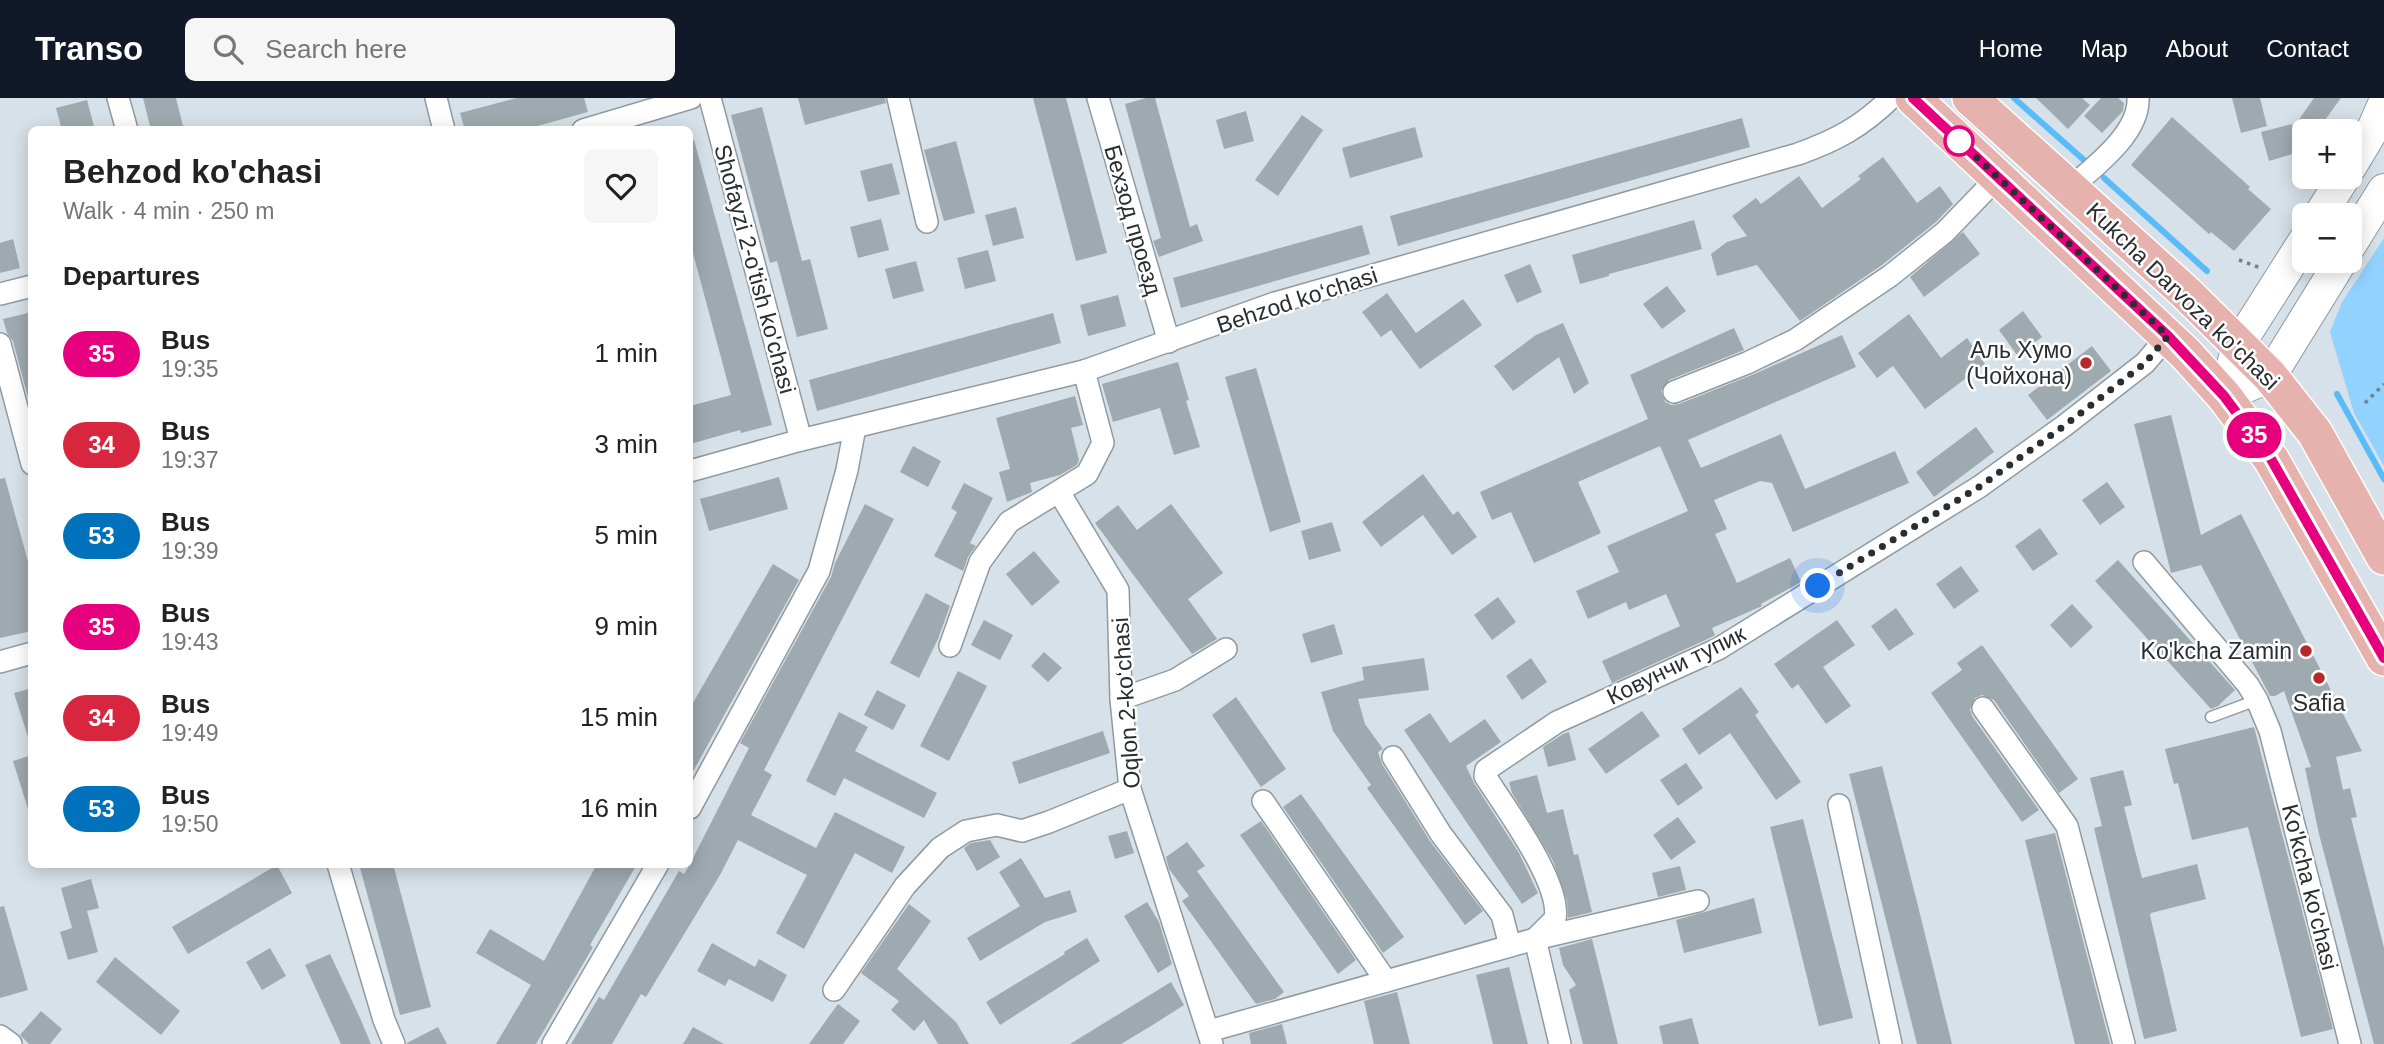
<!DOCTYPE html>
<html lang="en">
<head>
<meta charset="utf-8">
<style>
	body { margin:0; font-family:Helvetica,sans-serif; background:#f6f6f6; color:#222; height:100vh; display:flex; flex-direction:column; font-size:26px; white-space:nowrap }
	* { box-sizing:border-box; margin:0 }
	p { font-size:23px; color:#767676 }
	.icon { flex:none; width:38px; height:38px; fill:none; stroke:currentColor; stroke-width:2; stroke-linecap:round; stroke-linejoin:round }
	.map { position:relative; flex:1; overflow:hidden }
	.sheet { position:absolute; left:28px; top:28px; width:665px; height:742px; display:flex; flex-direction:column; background:#fff; border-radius:10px; box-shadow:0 4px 18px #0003 }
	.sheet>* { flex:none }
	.badge { padding:0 14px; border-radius:23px; font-size:24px; line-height:46px }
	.buttons { position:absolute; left:2292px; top:21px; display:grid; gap:14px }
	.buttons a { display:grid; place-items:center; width:70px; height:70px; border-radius:10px; background:#fff; box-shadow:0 4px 18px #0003; font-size:35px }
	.you { position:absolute; width:35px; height:35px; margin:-18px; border:5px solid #fff; border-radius:50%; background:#1a73e8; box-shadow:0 0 0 10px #1a73e833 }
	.map>.badge { position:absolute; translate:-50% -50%; box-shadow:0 0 0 4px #fff }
	h2 { padding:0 35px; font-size:26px; line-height:63px }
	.round { display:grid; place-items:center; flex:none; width:74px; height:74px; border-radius:10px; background:#f6f6f6 }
	.head { display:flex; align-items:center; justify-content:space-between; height:119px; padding:0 35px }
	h1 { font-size:33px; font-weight:800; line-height:52px }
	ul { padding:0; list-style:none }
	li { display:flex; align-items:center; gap:21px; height:91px; padding:0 35px }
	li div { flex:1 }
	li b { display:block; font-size:26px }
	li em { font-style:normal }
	li .badge { min-width:77px; font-weight:700; text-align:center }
	header { display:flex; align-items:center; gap:42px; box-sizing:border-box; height:98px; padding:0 35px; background:#111827; color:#fff }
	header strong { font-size:33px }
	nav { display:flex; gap:38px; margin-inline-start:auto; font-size:24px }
	.search { width:490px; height:63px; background:#f6f6f6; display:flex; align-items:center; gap:18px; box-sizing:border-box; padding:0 24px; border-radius:10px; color:#767676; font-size:26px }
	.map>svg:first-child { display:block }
	.green { fill:#92d2fe }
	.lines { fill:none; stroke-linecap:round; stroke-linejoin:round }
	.stream { stroke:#59bbf8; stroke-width:6 }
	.building { fill:#9fa9b0 }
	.lane-casing { stroke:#909aa1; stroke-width:13 }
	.street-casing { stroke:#909aa1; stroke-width:24 }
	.secondary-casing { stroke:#909aa1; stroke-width:34 }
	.primary-casing { stroke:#fff; stroke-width:38 }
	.path { stroke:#787f84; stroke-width:3.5; stroke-dasharray:3.5 5; stroke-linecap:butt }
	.lane { stroke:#fff; stroke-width:10 }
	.street { stroke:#fff; stroke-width:21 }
	.secondary { stroke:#fff; stroke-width:32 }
	.primary { stroke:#e6b2ad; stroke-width:35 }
	.line-casing { stroke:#fff; stroke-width:16 }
	.line { stroke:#e6007e; stroke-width:10 }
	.walk { stroke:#2a2e31; stroke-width:7; stroke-dasharray:0 12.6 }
	.stop-dot { fill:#fff; stroke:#e6007e; stroke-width:3.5 }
	.poi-dot { fill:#b72828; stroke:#fff; stroke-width:2.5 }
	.labels { text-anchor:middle; stroke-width:5; stroke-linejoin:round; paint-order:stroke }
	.street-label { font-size:23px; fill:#2a2e31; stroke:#fff }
	.poi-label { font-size:23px; fill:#2a2e31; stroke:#fff; text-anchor:end }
</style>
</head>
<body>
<header>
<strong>Transo</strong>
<div class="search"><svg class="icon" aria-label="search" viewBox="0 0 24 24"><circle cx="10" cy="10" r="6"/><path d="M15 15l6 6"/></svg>Search here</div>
<nav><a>Home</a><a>Map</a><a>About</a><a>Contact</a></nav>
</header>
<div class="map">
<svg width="2384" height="946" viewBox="0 0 2384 946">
	<rect width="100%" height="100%" fill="#d7e1e9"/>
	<polygon class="green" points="2384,140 2384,368 2354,315 2330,234 2342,204"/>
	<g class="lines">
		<g class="stream">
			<polyline points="2014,0 2085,63"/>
			<polyline points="2104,80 2207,173"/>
			<polyline points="2337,296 2384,381"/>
		</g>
	</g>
	<g class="building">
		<polygon points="143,0 176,0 184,32 151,32"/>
		<polygon points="517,0 584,0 588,14 523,32 465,32 460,15"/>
		<polygon points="798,0 885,0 886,5 805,27"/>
		<polygon points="1033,0 1066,0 1107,155 1076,163"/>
		<polygon points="1146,0 1155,0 1190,129 1197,126 1203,143 1159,159 1153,143 1161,140 1125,6"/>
		<polygon points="2036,0 2082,0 2090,7 2068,31"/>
		<polygon points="2101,0 2118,0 2124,5 2123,13 2102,35 2084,18"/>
		<polygon points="2232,0 2260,0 2267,28 2241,35"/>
		<polygon points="2314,0 2341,0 2317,33 2294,33 2299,54 2269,63 2261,34 2292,26 2293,30"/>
		<polygon points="87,2 95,32 62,32 56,10"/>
		<polygon points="762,9 802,163 810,161 828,231 797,239 777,163 770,165 731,17"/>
		<polygon points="1246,13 1254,43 1224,51 1216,22"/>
		<polygon points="1302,17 1323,32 1278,98 1255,82"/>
		<polygon points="2172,19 2250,89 2248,91 2271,111 2234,153 2211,134 2209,136 2131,67"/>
		<polygon points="1742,20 1750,49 1398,148 1390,118"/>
		<polygon points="1415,29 1423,59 1350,80 1342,50"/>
		<polygon points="690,42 694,42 772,327 741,335 740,332 690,346 690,308 731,297 690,144"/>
		<polygon points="956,43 975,115 944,123 924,52"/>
		<polygon points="1883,59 1917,105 1940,88 1953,106 1936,124 1882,167 1800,223 1757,167 1717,178 1711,156 1727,144 1747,138 1732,118 1756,100 1761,106 1799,78 1822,110 1861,81 1858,78"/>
		<polygon points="892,65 900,96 868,104 860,73"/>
		<polygon points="1016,109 1024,140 993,148 985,117"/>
		<polygon points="881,121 889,152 858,160 850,129"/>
		<polygon points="1694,122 1702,151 1609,176 1609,178 1580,186 1572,157"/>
		<polygon points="1362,127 1370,156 1181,210 1173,180"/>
		<polygon points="1963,134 1980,156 1924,199 1910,179"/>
		<polygon points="13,141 20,170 0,175 0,145"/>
		<polygon points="988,152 996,183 965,191 957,160"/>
		<polygon points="916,163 924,193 893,201 885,171"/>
		<polygon points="1530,166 1542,194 1517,205 1504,177"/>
		<polygon points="1667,188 1686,213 1662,231 1643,206"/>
		<polygon points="1387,195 1416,235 1463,201 1482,227 1420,271 1391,232 1381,239 1362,214"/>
		<polygon points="1118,197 1126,228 1088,238 1080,207"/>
		<polygon points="2023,213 2042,239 2017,257 1999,232"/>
		<polygon points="32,214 32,307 30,307 13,243 7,235 3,221"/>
		<polygon points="1053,215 1061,245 817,313 809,282"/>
		<polygon points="1909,216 1941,260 1967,240 1985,266 1925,311 1893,268 1877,280 1858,255"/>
		<polygon points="1563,225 1589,285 1574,296 1559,259 1513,293 1494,268 1536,237"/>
		<polygon points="1734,230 1744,252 1669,282 1661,293 1665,304 1671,307 1679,306 1752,277 1842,237 1856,269 1688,342 1701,370 1781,336 1805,391 1895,353 1909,385 1793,434 1772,385 1760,383 1714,402 1727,431 1715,436 1737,485 1790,460 1801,484 1761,506 1762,508 1712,530 1715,537 1712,539 1612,585 1602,563 1680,528 1666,496 1629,512 1626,504 1588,521 1576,493 1619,474 1607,448 1688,413 1660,348 1578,384 1601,435 1534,465 1511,414 1492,422 1480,394 1648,321 1630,277"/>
		<polygon points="2092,248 2111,273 2047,322 2028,297"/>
		<polygon points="1178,264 1189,302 1186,303 1200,349 1174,357 1160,310 1113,324 1102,286"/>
		<polygon points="1256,270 1301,424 1270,434 1225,279"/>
		<polygon points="1075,298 1083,327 1071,330 1079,362 1077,367 1060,377 1030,385 1032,394 1007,404 999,374 1010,371 996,320"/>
		<polygon points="2171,317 2201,437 2241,416 2362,653 2336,659 2343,692 2350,690 2357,719 2351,720 2384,850 2384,946 2374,946 2319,736 2305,670 2311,669 2284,593 2275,598 2270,598 2201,467 2171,475 2134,326"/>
		<polygon points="1976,329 1994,354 1934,399 1916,374"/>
		<polygon points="913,348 941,363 928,389 900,374"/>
		<polygon points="1423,376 1453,417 1458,413 1477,439 1452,457 1423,417 1381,449 1362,424"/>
		<polygon points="779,379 788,411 709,433 700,401"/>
		<polygon points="5,380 32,478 32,533 0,540 0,381"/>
		<polygon points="2107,384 2125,409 2100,427 2082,402"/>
		<polygon points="964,385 993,400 970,445 976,448 968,459 963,473 934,458 957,414 951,410"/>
		<polygon points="865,406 894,421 764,672 772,677 751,717 816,750 835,714 905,749 892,775 855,755 804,851 776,835 807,777 738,742 720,777 646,899 641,896 612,946 571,946 599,899 604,902 679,773 684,776 690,766 749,650 740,645 831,479 835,465"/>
		<polygon points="1171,406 1223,475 1188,501 1217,541 1192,556 1095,425 1118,407 1137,432"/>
		<polygon points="1332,424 1341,453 1309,462 1301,433"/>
		<polygon points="2040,430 2058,456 2033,473 2015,448"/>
		<polygon points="1034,453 1060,484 1032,508 1006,476"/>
		<polygon points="2118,462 2235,592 2218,608 2211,611 2095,483"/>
		<polygon points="773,466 799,482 690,679 690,610"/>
		<polygon points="1961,468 1979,493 1954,511 1936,486"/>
		<polygon points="926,495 950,508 938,541 919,580 890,565"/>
		<polygon points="1498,499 1516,524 1492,542 1474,517"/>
		<polygon points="2072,506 2093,529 2071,550 2050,527"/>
		<polygon points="1896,510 1914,536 1889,553 1871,528"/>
		<polygon points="984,522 1013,537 1000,562 971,547"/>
		<polygon points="1837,522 1855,547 1823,569 1851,608 1826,626 1798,586 1792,591 1774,566"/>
		<polygon points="1334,526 1343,556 1311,565 1302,536"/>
		<polygon points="1982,547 2078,681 2059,695 1994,602 1982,597 1975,600 1970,611 1972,618 2039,712 2022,724 1931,595 1962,572 1957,565"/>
		<polygon points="1044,554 1062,570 1048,584 1031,568"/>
		<polygon points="1424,560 1429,592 1358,601 1365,626 1383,651 1378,654 1382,666 1430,743 1483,813 1465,827 1367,690 1371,687 1333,633 1321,594 1364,582 1362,569"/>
		<polygon points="1531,560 1547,584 1522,602 1506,578"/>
		<polygon points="958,573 987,588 949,663 920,648"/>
		<polygon points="1741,589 1759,614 1755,617 1801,684 1776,702 1730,635 1699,657 1682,631"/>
		<polygon points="32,590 32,639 28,639 14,595"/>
		<polygon points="877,592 906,607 893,632 864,617"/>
		<polygon points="1236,599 1286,671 1261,689 1212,617"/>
		<polygon points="1642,613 1660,638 1606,676 1588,651"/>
		<polygon points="839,614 868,629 855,653 937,695 924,720 844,680 835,698 806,683"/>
		<polygon points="1430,615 1450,645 1485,621 1501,644 1466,668 1474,685 1519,755 1537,793 1538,795 1522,806 1404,632"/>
		<polygon points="2254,629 2333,931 2301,939 2248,729 2192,742 2178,685 2174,686 2165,651"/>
		<polygon points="1103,633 1110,655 1019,686 1012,664"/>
		<polygon points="1569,634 1576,662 1548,669 1543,649 1563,636"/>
		<polygon points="32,657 32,711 28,711 13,663"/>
		<polygon points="1686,665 1703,690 1678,708 1660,682"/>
		<polygon points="1882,668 1917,804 1952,946 1917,946 1858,711 1849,676"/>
		<polygon points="2123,672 2132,707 2124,709 2142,780 2197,766 2206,801 2151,815 2150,817 2177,933 2144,941 2094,730 2102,728 2090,680"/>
		<polygon points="1537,677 1547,715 1563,711 1574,757 1578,756 1592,814 1568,820 1567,803 1553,763 1512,695 1509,684"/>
		<polygon points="1301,696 1404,839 1383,855 1283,709"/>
		<polygon points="1678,719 1696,744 1671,762 1653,737"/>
		<polygon points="1803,721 1853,920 1819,928 1770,729"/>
		<polygon points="1261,723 1356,862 1338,876 1240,737"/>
		<polygon points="1127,733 1134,755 1115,761 1108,738"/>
		<polygon points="2055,735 2110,946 2075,946 2025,742"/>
		<polygon points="990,742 1000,759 977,773 964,750 971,745"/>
		<polygon points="1187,744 1205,768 1197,773 1284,894 1275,901 1256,906 1182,803 1189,798 1169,771 1166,759"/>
		<polygon points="1021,760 1045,800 1070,792 1077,814 1045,824 980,863 967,840 1020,808 999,774"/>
		<polygon points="359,766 393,766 431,909 400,917"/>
		<polygon points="597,766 637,766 590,847 593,849 536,946 496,946 531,887 476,855 490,831 544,863"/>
		<polygon points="277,767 292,795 188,856 172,829"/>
		<polygon points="1680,768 1686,792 1658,799 1652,775"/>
		<polygon points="91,781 99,810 87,813 98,854 68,862 60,834 72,830 61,790"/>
		<polygon points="1754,800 1762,835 1684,855 1676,822"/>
		<polygon points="1147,804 1159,824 1172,866 1158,875 1124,818"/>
		<polygon points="909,806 931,823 897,871 956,924 969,946 938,946 924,922 914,933 891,912 899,903 861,875"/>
		<polygon points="4,808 28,892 0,900 0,809"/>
		<polygon points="1087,840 1100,863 1000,927 986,904 1065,856 1064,854"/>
		<polygon points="1592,841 1605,893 1618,946 1583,946 1569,892 1576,887 1563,867 1559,850"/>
		<polygon points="712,845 755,869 759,861 787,877 773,904 729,881 725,888 697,873"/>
		<polygon points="270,850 286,878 262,892 246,864"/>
		<polygon points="330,856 360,920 371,946 341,946 305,867"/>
		<polygon points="115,859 180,913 161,937 96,884"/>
		<polygon points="1509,869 1521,918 1528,946 1493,946 1476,877"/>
		<polygon points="1171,884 1184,907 1151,928 1121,946 1070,946"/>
		<polygon points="1397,894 1410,946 1374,946 1364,903"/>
		<polygon points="838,906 860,923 843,946 809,946"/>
		<polygon points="41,913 62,931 50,946 29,946 20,937"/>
		<polygon points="1692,920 1699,946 1663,946 1659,928"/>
		<polygon points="1282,926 1287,946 1251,946 1249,935"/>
		<polygon points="438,929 447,946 407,946 407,945"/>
		<polygon points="693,929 724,946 683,946"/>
	</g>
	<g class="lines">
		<g class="lane-casing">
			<polyline id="lane" points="2211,619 2257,602"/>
		</g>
		<g class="street-casing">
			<g id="street">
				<polyline points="118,0 127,32"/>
				<polyline points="436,0 444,32"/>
				<polyline points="710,0 801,342"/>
				<polyline points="898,0 927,124"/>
				<polyline points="1098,0 1169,244"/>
				<polyline points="583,32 691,0"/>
				<path d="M2070 90C2094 69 2140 35 2138 0"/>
				<polyline points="0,196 32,188"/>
				<polyline points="0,246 32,366"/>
				<polyline points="1674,294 1747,265 1795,242 1890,178 1945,134 1998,79"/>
				<path d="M690 373 801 342 1084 273 1275 205 1798 56C1837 42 1861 29 1891 0"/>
				<polyline points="1059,394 1118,492 1121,601 1130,691 1212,946"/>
				<polyline points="2144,464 2248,587 2257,602 2270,633 2350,946"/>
				<polyline points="950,548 980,464 1009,424 1087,376 1103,345 1084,273"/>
				<polyline points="0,564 32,555"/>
				<polyline points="1121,601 1175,582 1226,551"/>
				<polyline points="1983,610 2067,728 2124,946"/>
				<polyline points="1393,659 1441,736 1502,817 1510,848"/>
				<polyline points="1263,703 1386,883"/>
				<polyline points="1839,707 1891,946"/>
				<polyline points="690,710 819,473 847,372 855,329"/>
				<polyline points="338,766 384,922 394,946"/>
				<polyline points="834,892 905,788 940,750 966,733 997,727 1022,733 1049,724 1130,691"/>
				<polyline points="1209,933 1535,841 1698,803"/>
				<polyline points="0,938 11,946"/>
				<polyline points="553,946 658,766"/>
				<path d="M1560 946 1535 841 1555 821C1562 786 1505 709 1485 678L1486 672 1557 624 1718 551 1979 389 2064 328 2145 265 2168 238"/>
			</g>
		</g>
		<g class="secondary-casing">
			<g id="secondary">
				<polyline points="2350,69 2374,29 2384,6"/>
				<polyline points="2320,117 2344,79"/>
				<polyline points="2350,147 2384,92"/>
				<polyline points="2224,298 2270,278 2341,163"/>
				<polyline points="2224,298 2239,246 2305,142"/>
			</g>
		</g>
		<g class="primary-casing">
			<g id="primary">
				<polyline points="1913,0 2185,255 2224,298 2271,361 2384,560"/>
				<polyline points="1970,0 2185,194 2270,278 2315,335 2384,459"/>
			</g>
		</g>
		<g class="path">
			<polyline points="2239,162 2261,170"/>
			<polyline points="2365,305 2384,286"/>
		</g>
		<use href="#lane" class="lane"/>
		<use href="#street" class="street"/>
		<use href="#secondary" class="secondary"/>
		<use href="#primary" class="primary"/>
	</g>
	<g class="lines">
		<g class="line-casing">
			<polyline id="line" points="1913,0 2168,238 2224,298 2271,361 2384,560"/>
		</g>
		<use href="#line" class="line"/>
		<polyline class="walk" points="1818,488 1979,389 2064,328 2145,265 2168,238 1959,43"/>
	</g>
	<circle class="stop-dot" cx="1959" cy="43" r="14"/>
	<g class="poi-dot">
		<circle cx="2086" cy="265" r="7"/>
		<circle cx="2306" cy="553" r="7"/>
		<circle cx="2319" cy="580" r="7"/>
	</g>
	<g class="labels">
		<g class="street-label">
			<text transform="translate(1133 122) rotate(74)" y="8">Бехзод проезд</text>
			<text transform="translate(755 171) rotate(75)" y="8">Shofayzi 2-o'tish ko'chasi</text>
			<text transform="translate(2183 198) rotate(44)" y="8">Kukcha Darvoza ko'chasi</text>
			<text transform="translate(1297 202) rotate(-18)" y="8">Behzod ko‘chasi</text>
			<text transform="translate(1676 567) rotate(-26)" y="8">Ковунчи тупик</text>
			<text transform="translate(1126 605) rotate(-94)" y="8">Oqlon 2-ko‘chasi</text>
			<text transform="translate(2310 789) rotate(76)" y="8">Ko'kcha ko'chasi</text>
		</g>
		<g class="poi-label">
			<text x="2072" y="260">Аль Хумо<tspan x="2072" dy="26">(Чойхона)</tspan></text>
			<text x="2292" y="561">Ko'kcha Zamin</text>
			<text x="2319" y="613" text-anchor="middle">Safia</text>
		</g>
	</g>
</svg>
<div class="buttons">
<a>+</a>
<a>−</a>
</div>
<div class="you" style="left:1818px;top:488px"></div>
<b class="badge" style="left:2254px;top:337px;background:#e6007e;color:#fff">35</b>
<section class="sheet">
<div class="head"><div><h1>Behzod ko'chasi</h1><p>Walk · 4 min · 250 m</p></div><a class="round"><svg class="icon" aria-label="heart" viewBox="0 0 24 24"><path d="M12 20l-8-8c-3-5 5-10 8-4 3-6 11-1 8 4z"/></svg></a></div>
<h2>Departures</h2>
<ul>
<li><span class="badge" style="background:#e6007e;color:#fff">35</span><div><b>Bus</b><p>19:35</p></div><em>1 min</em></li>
<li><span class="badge" style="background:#d7263d;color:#fff">34</span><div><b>Bus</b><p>19:37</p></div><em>3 min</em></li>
<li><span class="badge" style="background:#0072bc;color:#fff">53</span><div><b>Bus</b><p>19:39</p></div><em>5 min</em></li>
<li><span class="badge" style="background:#e6007e;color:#fff">35</span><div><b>Bus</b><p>19:43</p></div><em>9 min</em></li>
<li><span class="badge" style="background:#d7263d;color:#fff">34</span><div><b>Bus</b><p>19:49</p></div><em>15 min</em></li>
<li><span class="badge" style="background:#0072bc;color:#fff">53</span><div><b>Bus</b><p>19:50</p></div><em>16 min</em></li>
</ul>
</section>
</div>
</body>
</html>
